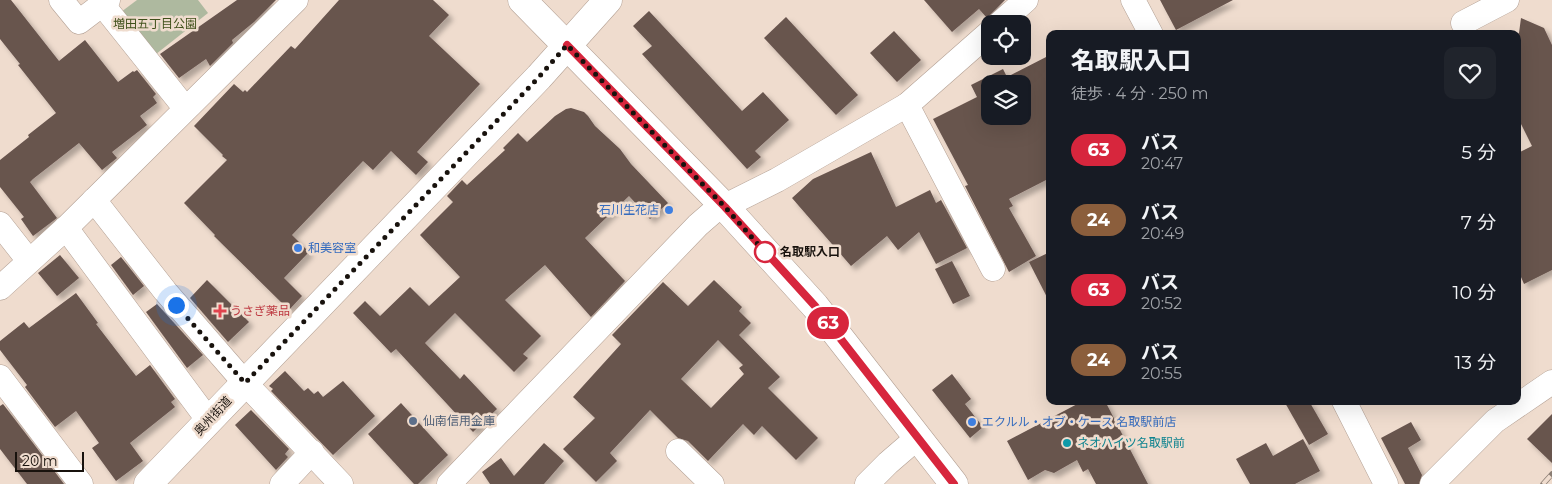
<!DOCTYPE html>
<html lang="ja">
<head>
<meta charset="utf-8">
<style>
	body { margin:0; font-family:Montserrat,"Noto Sans JP",sans-serif; background:#20242c; color:#f1f3f6; height:100vh; display:flex; flex-direction:column; font-size:19px; white-space:nowrap }
	* { box-sizing:border-box; margin:0 }
	p { font-size:16px; color:#9ea1a6 }
	.icon { flex:none; width:28px; height:28px; fill:none; stroke:currentColor; stroke-width:2; stroke-linecap:round; stroke-linejoin:round }
	.map { position:relative; flex:1; overflow:hidden }
	.side { position:absolute; left:1046px; top:30px; width:475px; height:375px; display:flex; flex-direction:column; background:#171b24; border-radius:10px; box-shadow:0 5px 20px #0002 }
	.side>* { flex:none }
	.badge { padding:0 10px; border-radius:16px; font-size:18px; line-height:32px }
	.buttons { position:absolute; left:981px; top:15px; display:grid; gap:10px }
	.buttons a { display:grid; place-items:center; width:50px; height:50px; border-radius:10px; background:#171b24; box-shadow:0 5px 20px #0002; font-size:25px }
	.scale { position:absolute; left:15px; bottom:12px; width:69px; box-sizing:border-box; padding-left:5px; border:2px solid #18120d; border-top:0; font-size:14px; line-height:18px; white-space:nowrap; color:#18120d; -webkit-text-stroke:4px #efdcce; paint-order:stroke }
	.you { position:absolute; width:25px; height:25px; margin:-12px; border:4px solid #fff; border-radius:50%; background:#1a73e8; box-shadow:0 0 0 8px #1a73e833 }
	.map>.badge { position:absolute; translate:-50% -50%; box-shadow:0 0 0 2px #fff }
	.round { display:grid; place-items:center; flex:none; width:52px; height:52px; border-radius:10px; background:#20242c }
	.headline { display:flex; align-items:center; justify-content:space-between; height:85px; padding:0 25px }
	h1 { font-size:24px; font-weight:800; line-height:38px }
	ul { padding:0; list-style:none }
	li { display:flex; align-items:center; gap:15px; height:70px; padding:0 25px }
	li div { flex:1 }
	li b { display:block; font-size:19px }
	li em { font-style:normal }
	li .badge { min-width:55px; font-weight:700; text-align:center }
	.map>svg:first-child { display:block }
	.green { fill:#aeb99f }
	.building { fill:#68544e; fill-rule:evenodd; filter:url(#shadow) }
	.lines { fill:none; stroke-linecap:round; stroke-linejoin:round }
	.street-casing { stroke:#b3a094; stroke-width:25 }
	.secondary-casing { stroke:#b3a094; stroke-width:29 }
	.street { stroke:#fff; stroke-width:24 }
	.secondary { stroke:#fff; stroke-width:28 }
	.rail-casing { stroke:#8a7d73; stroke-width:5.5 }
	.rail { stroke:#efdcce; stroke-width:4; stroke-dasharray:11; stroke-linecap:butt }
	.line-casing { stroke:#fff; stroke-width:11 }
	.line { stroke:#d7263d; stroke-width:8 }
	.walk { stroke:#18120d; stroke-width:5; stroke-dasharray:0 9 }
	.shop-dot { fill:#3f7fe0; stroke:#efdcce; stroke-width:2 }
	.stop-dot { fill:#fff; stroke:#d7263d; stroke-width:2.5 }
	.health-dot { fill:#e0444e; stroke:#efdcce; stroke-width:2 }
	.service-dot { fill:#5c6f8a; stroke:#efdcce; stroke-width:2 }
	.culture-dot { fill:#0f9aa8; stroke:#efdcce; stroke-width:2 }
	.labels { text-anchor:middle; stroke-width:5; stroke-linejoin:round; paint-order:stroke }
	.park-label { font-size:12px; fill:#3f501a; stroke:#efdcce }
	.shop-label { font-size:12px; fill:#366cbe; stroke:#efdcce; text-anchor:start }
	.stop-label { font-size:12px; font-weight:bold; fill:#18120d; stroke:#efdcce; text-anchor:start }
	.health-label { font-size:12px; fill:#be3a42; stroke:#efdcce; text-anchor:start }
	.street-label { font-size:12px; fill:#18120d; stroke:#efdcce }
	.service-label { font-size:12px; fill:#4e5e75; stroke:#efdcce; text-anchor:start }
	.culture-label { font-size:12px; fill:#0d838f; stroke:#efdcce; text-anchor:start }
</style>
</head>
<body>
<div class="map">
<svg width="1552" height="484" viewBox="0 0 1552 484">
	<defs>
		<filter id="shadow"><feDropShadow dx="4.5" dy="4.5" stdDeviation="2.5" flood-color="#0004"/></filter>
	</defs>
	<rect width="100%" height="100%" fill="#efdcce"/>
	<polygon class="green" points="137,0 198,0 208,13 151,58 117,15"/>
	<g class="building">
		<polygon points="0,0 11,0 59,61 85,40 118,82 133,71 134,72 137,70 156,94 153,97 157,103 140,116 147,125 112,152 117,158 102,170 79,143 33,179 30,182 57,218 33,236 21,219 24,217 0,187 0,160 29,137 28,135 56,113 18,65 20,64 0,39"/>
		<polygon points="237,0 276,0 254,22 232,40 233,43 210,66 206,59 179,78 160,54"/>
		<polygon points="339,0 433,0 449,15 429,36 480,84 417,152 428,162 416,175 391,151 373,170 363,161 292,235 309,252 284,278 302,296 289,310 214,236 215,235 184,203 227,160 222,156 223,155 194,126 234,84 243,92 245,90 247,92 291,46 295,49"/>
		<polygon points="924,0 1005,0 987,18 979,9 952,32"/>
		<polygon points="1160,0 1233,0 1176,30"/>
		<polygon points="649,11 742,111 763,92 789,120 755,151 761,157 747,169 642,54 652,46 633,26"/>
		<polygon points="786,17 858,95 836,115 764,38"/>
		<polygon points="1521,18 1544,28 1552,45 1552,270 1524,284 1518,270 1518,153 1532,146 1518,118 1518,34 1519,33"/>
		<polygon points="894,31 921,60 897,82 870,53"/>
		<path d="M1050 55V178L1009 199 1013 206 1009 208 1036 256 1009 272 965 186 968 185 933 119 977 97 971 85 1003 69 1007 77ZM990 84H1022V116H990Z"/>
		<polygon points="571,108 584,112 588,116 595,126 620,149 631,164 668,203 650,219 629,196 585,238 625,281 591,317 545,265 505,300 541,336 523,354 528,358 514,372 455,313 425,343 460,379 464,374 497,409 473,432 396,349 391,353 353,313 365,301 380,316 410,287 429,306 460,277 420,235 453,202 447,196 462,180 467,185 505,150 503,148 518,133 527,142 555,116 566,109"/>
		<polygon points="871,152 896,207 930,190 936,203 941,200 967,248 936,264 919,232 898,250 887,236 851,266 792,198 813,179"/>
		<polygon points="1050,252 1050,303 1029,262"/>
		<polygon points="60,255 79,278 57,296 38,273"/>
		<polygon points="121,257 144,286 133,295 111,265"/>
		<polygon points="952,261 970,296 953,304 935,269"/>
		<polygon points="207,280 249,322 228,342 190,298"/>
		<path d="M714 280 742 307 739 311 751 323 739 335 780 377 768 388 818 438 796 460 762 426 754 435 743 424 708 461 688 441 678 438 650 410 610 453 617 461 596 482 563 449 595 418 573 397 621 344 612 335 663 282 688 306ZM718 340 743 365 739 368 744 374 711 408 681 379Z"/>
		<polygon points="76,293 98,323 96,324 136,376 150,365 175,399 171,402 175,407 130,443 143,461 116,481 92,448 99,443 76,411 55,427 25,387 27,385 0,350 0,341 24,322 29,328"/>
		<polygon points="157,304 203,355 187,368 146,312"/>
		<polygon points="285,371 304,391 308,388 314,394 318,391 323,397 343,381 375,416 333,455 271,391 273,389 269,386"/>
		<polygon points="952,374 971,399 965,404 983,427 970,438 932,390"/>
		<polygon points="1083,401 1105,401 1148,484 1096,484 1088,469 1083,472 1077,460 1054,473 1045,470 1028,480 1007,441"/>
		<polygon points="1284,401 1309,401 1328,434 1309,445"/>
		<polygon points="401,403 448,455 418,484 414,484 368,434"/>
		<polygon points="3,404 33,443 64,484 27,484 0,449 0,406"/>
		<polygon points="251,410 289,449 285,454 288,457 276,470 235,425"/>
		<polygon points="1552,414 1552,463 1527,439"/>
		<polygon points="1411,422 1421,440 1408,448 1422,475 1419,484 1405,484 1381,438"/>
		<polygon points="1303,439 1320,471 1295,484 1250,484 1236,459 1266,443 1273,456"/>
		<polygon points="544,443 564,461 544,484 490,484 482,472 501,458 514,476"/>
	</g>
	<g class="lines">
		<g class="street-casing">
			<g id="street">
				<polyline points="61,0 79,22 108,0"/>
				<polyline points="1133,0 1151,34"/>
				<polyline points="102,4 185,108"/>
				<polyline points="1463,23 1507,0"/>
				<polyline points="999,24 1026,0"/>
				<polyline points="907,105 993,269"/>
				<polyline points="94,200 165,291 245,383 341,484"/>
				<polyline points="0,224 29,261"/>
				<polyline points="66,228 209,421"/>
				<polyline points="0,288 66,228 296,0"/>
				<polyline points="0,377 81,484"/>
				<polyline points="1344,401 1386,484"/>
				<polyline points="678,451 712,484"/>
				<polyline points="282,484 312,452"/>
				<polyline points="449,484 698,225 713,212 777,180 907,105 990,32"/>
				<polyline points="867,484 888,463 917,438"/>
				<polyline points="1432,484 1495,421 1552,382"/>
			</g>
		</g>
		<g class="secondary-casing">
			<g id="secondary">
				<polyline points="522,0 725,207 815,306 954,484"/>
				<polyline points="148,484 539,77 608,0"/>
			</g>
		</g>
		<use href="#street" class="street"/>
		<use href="#secondary" class="secondary"/>
		<g class="rail-casing">
			<polyline id="rail" points="1543,484 1552,474"/>
		</g>
		<use href="#rail" class="rail"/>
	</g>
	<g class="lines">
		<g class="line-casing">
			<polyline id="line" points="567,45 725,207 815,306 954,484"/>
		</g>
		<use href="#line" class="line"/>
		<polyline class="walk" points="176,305 245,383 539,77 567,45 725,207 765,252"/>
	</g>
	<g class="shop-dot">
		<circle cx="669" cy="210" r="5"/>
		<circle cx="298" cy="248" r="5"/>
		<circle cx="972" cy="422" r="5"/>
	</g>
	<circle class="stop-dot" cx="765" cy="252" r="10"/>
	<path class="health-dot" d="M217.5 303.5h5v5h5v5h-5v5h-5v-5h-5v-5h5z"/>
	<circle class="service-dot" cx="413" cy="421" r="5"/>
	<circle class="culture-dot" cx="1067" cy="443" r="5"/>
	<g class="labels">
		<g class="park-label">
			<text x="155" y="28">増田五丁目公園</text>
		</g>
		<g class="shop-label">
			<text x="659" y="214" text-anchor="end">石川生花店</text>
			<text x="308" y="252">和美容室</text>
			<text x="982" y="426">エクルル・オブ・ケース 名取駅前店</text>
		</g>
		<g class="stop-label">
			<text x="780" y="256">名取駅入口</text>
		</g>
		<g class="health-label">
			<text x="230" y="315">うさぎ薬品</text>
		</g>
		<g class="street-label">
			<text transform="translate(213 416) rotate(-47)" y="4">奥州街道</text>
		</g>
		<g class="service-label">
			<text x="423" y="425">仙南信用金庫</text>
		</g>
		<g class="culture-label">
			<text x="1077" y="447">ネオハイツ名取駅前</text>
		</g>
	</g>
</svg>
<div class="buttons">
<a><svg class="icon" aria-label="locate" viewBox="0 0 24 24"><circle cx="12" cy="12" r="6"/><path d="M12 2v4M12 18v4M2 12h4M18 12h4"/></svg></a>
<a><svg class="icon" aria-label="layers" viewBox="0 0 24 24"><path d="M12 4l9 5-9 5-9-5zM3 14l9 5 9-5"/></svg></a>
</div>
<div class="scale">20 m</div>
<div class="you" style="left:176px;top:305px"></div>
<b class="badge" style="left:828px;top:323px;background:#d7263d;color:#fff">63</b>
<section class="side">
<div class="headline"><div><h1>名取駅入口</h1><p>徒歩 · 4 分 · 250 m</p></div><a class="round"><svg class="icon" aria-label="heart" viewBox="0 0 24 24"><path d="M12 20l-8-8c-3-5 5-10 8-4 3-6 11-1 8 4z"/></svg></a></div>
<ul>
<li><span class="badge" style="background:#d7263d;color:#fff">63</span><div><b>バス</b><p>20:47</p></div><em>5 分</em></li>
<li><span class="badge" style="background:#8b5e3c;color:#fff">24</span><div><b>バス</b><p>20:49</p></div><em>7 分</em></li>
<li><span class="badge" style="background:#d7263d;color:#fff">63</span><div><b>バス</b><p>20:52</p></div><em>10 分</em></li>
<li><span class="badge" style="background:#8b5e3c;color:#fff">24</span><div><b>バス</b><p>20:55</p></div><em>13 分</em></li>
</ul>
</section>
</div>
</body>
</html>
